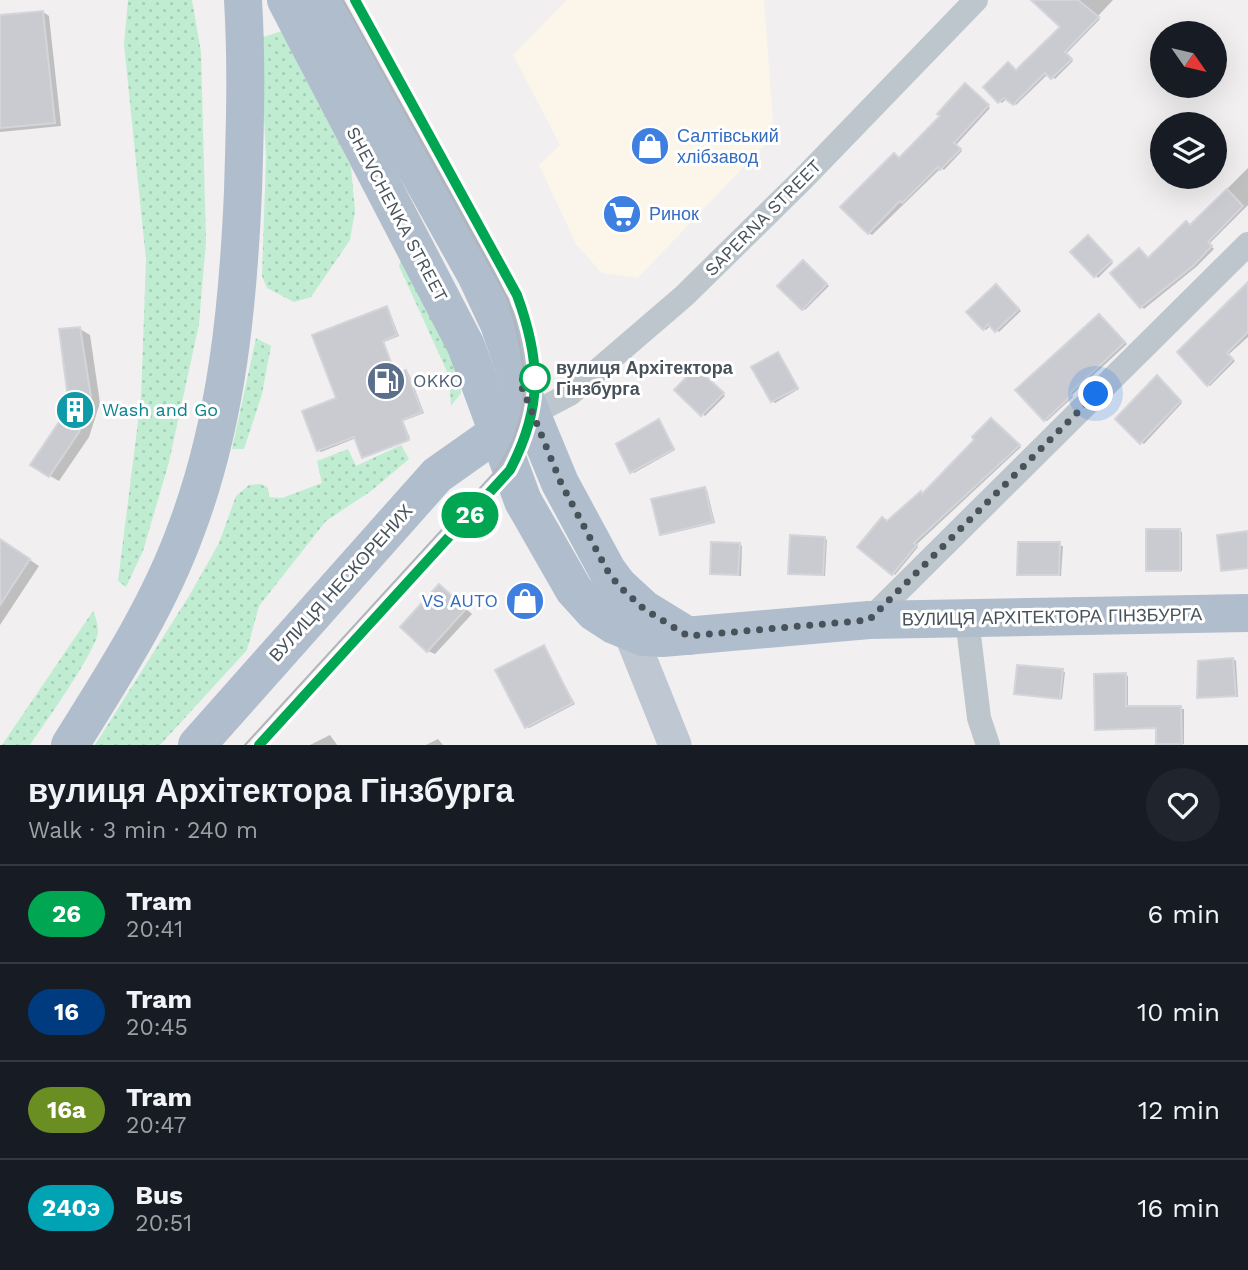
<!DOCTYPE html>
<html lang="en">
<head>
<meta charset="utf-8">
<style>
	body { margin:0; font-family:"Work Sans",sans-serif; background:#20242c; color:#f1f3f6; height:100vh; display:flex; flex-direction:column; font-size:26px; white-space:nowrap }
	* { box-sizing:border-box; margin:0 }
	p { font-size:23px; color:#9ea1a6 }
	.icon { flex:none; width:38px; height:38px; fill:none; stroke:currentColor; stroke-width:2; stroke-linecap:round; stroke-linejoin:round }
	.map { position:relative; height:745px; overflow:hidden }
	.details { display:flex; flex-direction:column; background:#171b24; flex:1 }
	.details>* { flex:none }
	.badge { padding:0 14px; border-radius:23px; font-size:24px; line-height:46px }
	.needle { width:46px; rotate:124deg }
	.tools { position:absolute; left:1150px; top:21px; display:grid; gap:14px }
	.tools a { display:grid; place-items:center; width:77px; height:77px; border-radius:50%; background:#171b24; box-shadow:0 7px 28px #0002; font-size:35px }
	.you { position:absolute; width:35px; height:35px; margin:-18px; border:5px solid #fff; border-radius:50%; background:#1a73e8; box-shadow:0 0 0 10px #1a73e833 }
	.map>.badge { position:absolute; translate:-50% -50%; box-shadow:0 0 0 4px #fff }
	.round { display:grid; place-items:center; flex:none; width:74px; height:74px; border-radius:37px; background:#20242c }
	.headline { display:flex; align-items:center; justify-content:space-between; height:119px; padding:0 28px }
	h1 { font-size:33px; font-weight:800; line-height:52px }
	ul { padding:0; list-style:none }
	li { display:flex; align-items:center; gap:21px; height:98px; padding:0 28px; border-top:2px solid #363941 }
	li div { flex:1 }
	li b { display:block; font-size:26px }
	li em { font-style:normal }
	li .badge { min-width:77px; font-weight:700; text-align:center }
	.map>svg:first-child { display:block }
	.commercial { fill:#fbf6e9 }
	.grass { fill:url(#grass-dots) }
	.shadow { fill:#0003 }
	.building { fill:#c9cbd1; stroke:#d3d5da; stroke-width:2 }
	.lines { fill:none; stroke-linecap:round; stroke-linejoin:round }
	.street { stroke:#bec6cd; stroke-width:24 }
	.secondary { stroke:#bec7d2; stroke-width:33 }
	.primary { stroke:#b0bdcc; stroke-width:38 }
	.tram { stroke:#b1b4b9; stroke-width:2 }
	.line-casing { stroke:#fff; stroke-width:16 }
	.line { stroke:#00a651; stroke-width:10 }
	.walk { stroke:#48525b; stroke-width:7; stroke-dasharray:0 12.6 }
	.stop-dot { fill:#fff; stroke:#00a651; stroke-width:3.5 }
	.labels { text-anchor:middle; stroke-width:6; stroke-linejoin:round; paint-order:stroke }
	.shop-label { font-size:18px; fill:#366cbe; stroke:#fff; text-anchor:start }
	.street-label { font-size:18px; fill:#48525b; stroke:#fff }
	.stop-label { font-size:18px; font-weight:bold; fill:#48525b; stroke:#fff; text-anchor:start }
	.service-label { font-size:18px; fill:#4e5e75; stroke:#fff; text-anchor:start }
	.culture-label { font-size:18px; fill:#0d838f; stroke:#fff; text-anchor:start }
</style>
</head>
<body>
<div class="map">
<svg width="1248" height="745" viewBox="0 0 1248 745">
	<defs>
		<pattern id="grass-dots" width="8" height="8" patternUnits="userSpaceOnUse" patternTransform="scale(1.75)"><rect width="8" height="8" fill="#c0edd2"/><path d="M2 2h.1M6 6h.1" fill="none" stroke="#a6cdb7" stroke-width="1.8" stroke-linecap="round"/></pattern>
	</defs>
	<rect width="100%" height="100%" fill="#f1efef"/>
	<polygon class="commercial" points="567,0 764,0 774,135 638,278 602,273 576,244 539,165 560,145 513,55"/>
	<g class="grass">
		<polygon points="128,0 192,0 201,52 206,241 199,324 169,462 143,551 126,587 118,581 141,398 146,260 124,44"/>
		<polygon points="282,31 351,167 355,211 350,240 311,297 294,302 267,288 262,276 266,157 260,38"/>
		<polygon points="404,253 460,369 461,393 451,406 449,376 399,266"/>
		<polygon points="256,338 271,346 262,394 244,449 232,449"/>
		<polygon points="401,445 409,459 371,491 326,521 259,606 247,650 160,745 95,745 189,596 219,543 236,496 249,485 261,484 268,488 269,497 282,498 322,483 317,461 348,449 356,466"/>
		<path d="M93 611C96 618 98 624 98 632 96 652 44 724 30 745H2Z"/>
	</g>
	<g class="shadow">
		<polygon points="1034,0 1113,0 1097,17 1100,19 1066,54 1073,61 1055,79 1048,74 1016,105 1007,98 1002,103 999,101 1017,71 1063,27"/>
		<polygon points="43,12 49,16 61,126 0,132 0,17"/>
		<polygon points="968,87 990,108 956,145 962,151 944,170 941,168 872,235 869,233 842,207 900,159"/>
		<polygon points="1248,168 1248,205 1209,244 1214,249 1196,267 1144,309 1142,307 1113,273 1139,250 1149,260 1190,226"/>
		<polygon points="1090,239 1113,263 1098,278 1072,252"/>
		<polygon points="806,263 829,286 805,310 803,309"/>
		<polygon points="1248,284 1248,337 1228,355 1235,361 1210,386 1208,385"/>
		<polygon points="999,288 1021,311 999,332 991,325 986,330 984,329"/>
		<polygon points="387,308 389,310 399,336 384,342 397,376 406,372 409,374 424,413 403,421 410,438 363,456 356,438 321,452 318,450 338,399"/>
		<polygon points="1102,318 1127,344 1072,395 1073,397 1047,421 1045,420"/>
		<polygon points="80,329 90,335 100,403 89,437 59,481 50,476 60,423 69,398"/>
		<polygon points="778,354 799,389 775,403 772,401"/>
		<polygon points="699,371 725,396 705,416 677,390"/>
		<polygon points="1160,379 1182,403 1144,444 1141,442"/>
		<polygon points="659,422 675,450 634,473 632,471"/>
		<polygon points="994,422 1021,447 916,545 918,547 895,575 893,573 888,523 923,495"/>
		<polygon points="704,489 707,490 715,523 664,535 661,534"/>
		<polygon points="1179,531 1182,532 1182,571 1148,570"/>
		<polygon points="824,538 827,540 825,576 790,573"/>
		<polygon points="0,540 39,566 0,625"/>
		<polygon points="739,544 742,546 741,576 712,573"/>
		<polygon points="1020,544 1063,546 1061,576 1018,574"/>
		<polygon points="439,586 472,614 435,654 428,651"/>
		<polygon points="544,647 575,704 529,728 526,726"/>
		<polygon points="1233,659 1236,661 1238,697 1199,697"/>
		<polygon points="1062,671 1065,672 1062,699 1016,693"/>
		<polygon points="1125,675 1128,676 1128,708 1184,709 1184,744 1158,743 1158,729 1096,729"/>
		<polygon points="330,735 337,745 310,745"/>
		<polygon points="438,739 443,745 426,745"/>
	</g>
	<g class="building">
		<polygon points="1031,0 1078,0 1099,17 1065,52 1072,59 1051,79 1045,73 1013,105 1004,98 998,103 983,87 1008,62 1016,70 1060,27"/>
		<polygon points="43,11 55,123 0,128 0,15"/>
		<polygon points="965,83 989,105 954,143 961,149 940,170 938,167 902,203 900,201 868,234 840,207 894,153 899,158 940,116 937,114"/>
		<polygon points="1227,189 1243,206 1208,242 1212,246 1193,266 1140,308 1110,273 1139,248 1148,258 1186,221 1190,225"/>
		<polygon points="1088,235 1112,261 1094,277 1070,252"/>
		<polygon points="803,260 827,284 802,310 777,286"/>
		<polygon points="1248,282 1248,332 1227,353 1233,359 1207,386 1177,352"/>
		<polygon points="996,284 1019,309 995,332 988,324 983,330 966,312"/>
		<polygon points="387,306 397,335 383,341 395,374 406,370 422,412 402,420 409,440 362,458 354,437 317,451 302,411 336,398 312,335"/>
		<polygon points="1099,314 1125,342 1070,393 1072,395 1044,421 1015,390"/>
		<polygon points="80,327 91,397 79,432 49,477 30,465 59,422 68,398 59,329"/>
		<polygon points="778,352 798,388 771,402 751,367"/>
		<polygon points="696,367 724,393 701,416 674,390"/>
		<polygon points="1157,375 1181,401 1140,444 1115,419"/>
		<polygon points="991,418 1020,445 914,543 917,545 892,575 857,547 882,517 887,521 921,491 922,494 974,440 972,437"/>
		<polygon points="659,419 674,449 630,473 616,444"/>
		<polygon points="705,487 713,522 660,535 651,499"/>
		<rect x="1146" y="529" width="34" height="42"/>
		<polygon points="1248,531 1248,568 1221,571 1217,535"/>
		<polygon points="790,535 825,537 823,575 788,574"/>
		<polygon points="0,539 30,559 0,605"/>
		<polygon points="711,542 740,543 738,575 710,574"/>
		<polygon points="1018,542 1060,542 1059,575 1017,575"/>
		<polygon points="439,584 466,609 427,652 400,627"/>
		<polygon points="544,645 573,703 525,728 495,670"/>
		<polygon points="1233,658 1236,696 1197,698 1198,661"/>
		<polygon points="1017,665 1063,669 1060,699 1014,694"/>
		<polygon points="1126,673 1126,706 1181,706 1182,744 1156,744 1156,728 1095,730 1094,674"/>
	</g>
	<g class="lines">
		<g class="street">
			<polyline points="532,414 570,394 684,296 802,180 976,0"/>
			<polyline points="967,619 979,718 988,745"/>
			<polyline points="869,620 1248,244"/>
		</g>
		<polyline class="secondary" points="629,613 630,633 675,745"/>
		<g class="primary">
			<polyline points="286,0 466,346 523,501 574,590 594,612 614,625 643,637 662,638 869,620 1248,613"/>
			<polyline points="322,0 476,275 499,324 524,396 560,483 607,570 618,585 644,609 688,636"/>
			<path d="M70 745C113 676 158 607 186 530 227 422 238 306 243 191 245 127 247 65 243 0"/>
			<polyline points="197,745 437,475 498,432 518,421"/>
		</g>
		<g class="tram">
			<path d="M245 745 493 474C535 419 528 362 508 299L343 0"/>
			<path d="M259 745 511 470C543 407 541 361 518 295L355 0"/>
		</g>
	</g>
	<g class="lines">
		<g class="line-casing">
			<path id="line" d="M259 745 510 470C543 407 541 361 517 295L355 0"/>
		</g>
		<use href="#line" class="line"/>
		<polyline class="walk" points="535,378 519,380 561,483 607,570 618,585 644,609 688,636 869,620 1096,394"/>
	</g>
	<defs>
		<g id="shop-disc" transform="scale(2.0125)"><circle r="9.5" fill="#3f7fe0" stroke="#fff"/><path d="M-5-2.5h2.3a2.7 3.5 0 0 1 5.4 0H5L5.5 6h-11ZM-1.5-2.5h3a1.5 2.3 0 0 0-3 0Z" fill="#fff"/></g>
		<g id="supermarket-disc" transform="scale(2.0125)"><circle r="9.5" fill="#3f7fe0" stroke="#fff"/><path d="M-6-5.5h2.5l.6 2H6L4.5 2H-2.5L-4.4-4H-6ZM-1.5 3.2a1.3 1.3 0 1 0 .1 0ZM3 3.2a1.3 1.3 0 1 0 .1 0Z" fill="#fff"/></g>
		<g id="fuel-disc" transform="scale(2.0125)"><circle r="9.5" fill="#5c6f8a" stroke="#fff"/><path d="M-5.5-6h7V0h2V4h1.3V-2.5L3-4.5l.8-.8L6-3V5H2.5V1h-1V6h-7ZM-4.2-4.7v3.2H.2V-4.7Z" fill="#fff"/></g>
		<g id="building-disc" transform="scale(2.0125)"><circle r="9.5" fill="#0f9aa8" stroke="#fff"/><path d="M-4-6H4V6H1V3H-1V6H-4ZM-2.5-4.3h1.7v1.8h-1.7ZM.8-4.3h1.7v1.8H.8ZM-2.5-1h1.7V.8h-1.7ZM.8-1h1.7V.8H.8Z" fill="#fff"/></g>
	</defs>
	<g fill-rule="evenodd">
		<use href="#shop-disc" x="650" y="146"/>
		<use href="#supermarket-disc" x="622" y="214"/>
		<use href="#fuel-disc" x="386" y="381"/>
		<use href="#building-disc" x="75" y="410"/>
		<use href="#shop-disc" x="525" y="601"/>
	</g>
	<circle class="stop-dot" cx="535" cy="378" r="14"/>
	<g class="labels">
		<g class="shop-label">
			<text x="677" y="142">Салтівський<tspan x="677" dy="21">хлібзавод</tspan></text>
			<text x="649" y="220">Ринок</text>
			<text x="498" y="607" text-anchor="end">VS AUTO</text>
		</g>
		<g class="street-label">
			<text transform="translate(397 214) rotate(62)" y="6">SHEVCHENKA STREET</text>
			<text transform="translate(763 218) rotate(-45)" y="6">SAPERNA STREET</text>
			<text transform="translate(341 583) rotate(-48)" y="6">ВУЛИЦЯ НЕСКОРЕНИХ</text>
			<text transform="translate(1052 617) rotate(-1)" y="6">ВУЛИЦЯ АРХІТЕКТОРА ГІНЗБУРГА</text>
		</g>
		<g class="stop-label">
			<text x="556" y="374">вулиця Архітектора<tspan x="556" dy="21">Гінзбурга</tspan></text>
		</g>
		<g class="service-label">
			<text x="413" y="387">OKKO</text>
		</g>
		<g class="culture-label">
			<text x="102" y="416">Wash and Go</text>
		</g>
	</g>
</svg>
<div class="tools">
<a><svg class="needle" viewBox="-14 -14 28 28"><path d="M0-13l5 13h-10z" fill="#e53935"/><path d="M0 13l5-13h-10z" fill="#9ea1a6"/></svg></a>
<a><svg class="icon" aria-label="layers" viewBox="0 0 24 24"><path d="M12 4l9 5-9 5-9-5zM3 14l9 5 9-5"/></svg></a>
</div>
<div class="you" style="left:1096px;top:394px"></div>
<b class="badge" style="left:470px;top:515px;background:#00a651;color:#fff">26</b>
</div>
<section class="details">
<div class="headline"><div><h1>вулиця Архітектора Гінзбурга</h1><p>Walk · 3 min · 240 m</p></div><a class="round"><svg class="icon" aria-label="heart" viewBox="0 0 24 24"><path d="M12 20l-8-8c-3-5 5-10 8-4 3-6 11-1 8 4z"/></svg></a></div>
<ul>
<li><span class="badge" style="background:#00a651;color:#fff">26</span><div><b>Tram</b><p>20:41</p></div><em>6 min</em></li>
<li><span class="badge" style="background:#003b80;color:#fff">16</span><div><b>Tram</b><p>20:45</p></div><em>10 min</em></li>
<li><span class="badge" style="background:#6b8e23;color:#fff">16a</span><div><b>Tram</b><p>20:47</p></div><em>12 min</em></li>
<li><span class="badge" style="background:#00a3b4;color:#fff">240э</span><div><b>Bus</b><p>20:51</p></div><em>16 min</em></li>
</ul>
</section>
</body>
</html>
